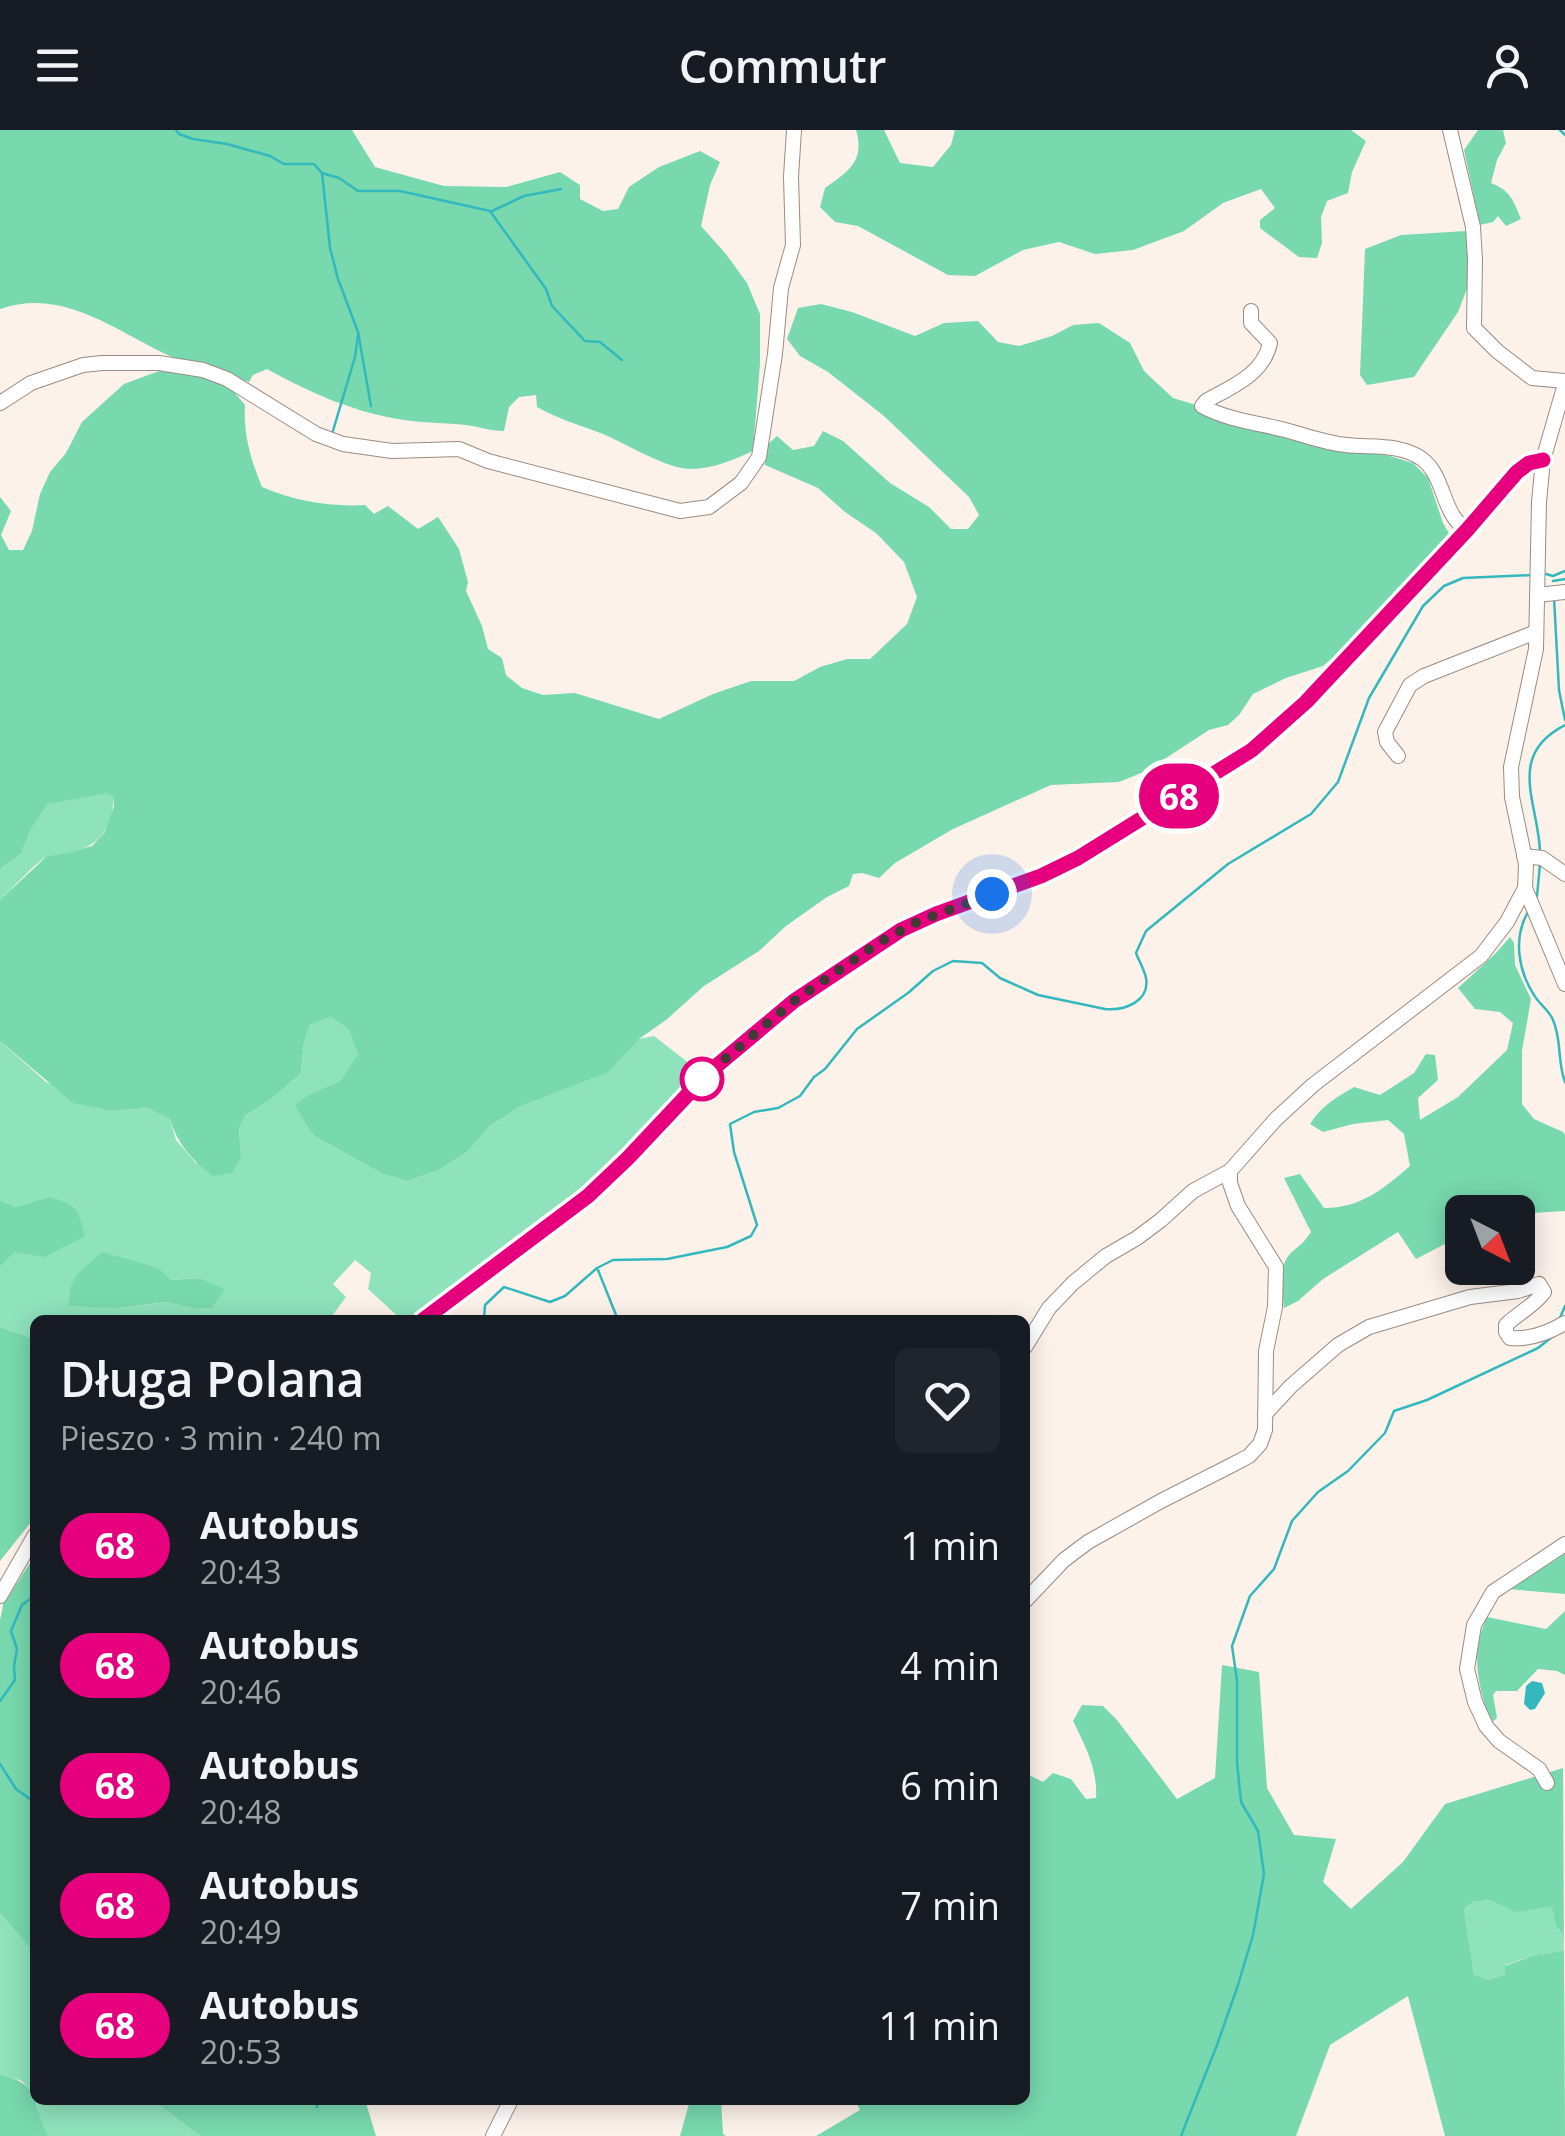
<!DOCTYPE html>
<html lang="pl">
<head>
<meta charset="utf-8">
<style>
	body { margin:0; font-family:"Open Sans",sans-serif; background:#20242c; color:#f1f3f6; height:100vh; display:flex; flex-direction:column; font-size:38px; white-space:nowrap }
	* { box-sizing:border-box; margin:0 }
	p { font-size:32px; color:#9ea1a6 }
	.icon { flex:none; width:55px; height:55px; fill:none; stroke:currentColor; stroke-width:2; stroke-linecap:round; stroke-linejoin:round }
	.map { position:relative; flex:1; overflow:hidden }
	.panel { position:absolute; left:30px; top:1185px; width:1000px; height:790px; display:flex; flex-direction:column; background:#171b24; border-radius:15px; box-shadow:0 5px 25px #0003 }
	.panel>* { flex:none }
	.badge { padding:0 20px; border-radius:32px; font-size:35px; line-height:65px }
	.needle { width:65px; rotate:138deg }
	.tools { position:absolute; left:1445px; top:1065px; display:grid; gap:20px }
	.tools a { display:grid; place-items:center; width:90px; height:90px; border-radius:15px; background:#171b24; box-shadow:0 5px 25px #0003; font-size:50px }
	.you { position:absolute; width:50px; height:50px; margin:-25px; border:8px solid #fff; border-radius:50%; background:#1a73e8; box-shadow:0 0 0 15px #1a73e833 }
	.map>.badge { position:absolute; translate:-50% -50%; box-shadow:0 0 0 5px #fff }
	.round { display:grid; place-items:center; flex:none; width:105px; height:105px; border-radius:15px; background:#20242c }
	.summary { display:flex; align-items:center; justify-content:space-between; height:170px; padding:0 30px }
	h1 { font-size:48px; font-weight:600; line-height:75px }
	ul { padding:0; list-style:none }
	li { display:flex; align-items:center; gap:30px; height:120px; padding:0 30px }
	li div { flex:1 }
	li b { display:block; font-size:38px }
	li em { font-style:normal }
	li .badge { min-width:110px; font-weight:700; text-align:center }
	header { display:flex; justify-content:space-between; align-items:center; height:130px; padding:0 30px; background:#171b24; font-size:45px; font-weight:600 }
	.map>svg:first-child { display:block }
	.green { fill:#8ee2bc; fill-rule:evenodd }
	.forest { fill:#78d8ae; fill-rule:evenodd }
	.water { fill:#33b8bd }
	.lines { fill:none; stroke-linecap:round; stroke-linejoin:round }
	.stream { stroke:#33b8bd; stroke-width:2.5 }
	.minor-casing { stroke:#998c84; stroke-width:16 }
	.minor { stroke:#fff; stroke-width:14 }
	.line-casing { stroke:#fff; stroke-width:22 }
	.line { stroke:#e6007e; stroke-width:15 }
	.walk { stroke:#413b38; stroke-width:10; stroke-dasharray:0 18 }
	.stop-dot { fill:#fff; stroke:#e6007e; stroke-width:5 }
</style>
</head>
<body>
<header><svg class="icon" aria-label="menu" viewBox="0 0 24 24"><path d="M4 6h16M4 12h16M4 18h16"/></svg>Commutr<svg class="icon" aria-label="person" viewBox="0 0 24 24"><circle cx="12" cy="8" r="4"/><path d="M4 21q1-7 8-7t8 7"/></svg></header>
<div class="map">
<svg width="1565" height="2006" viewBox="0 0 1565 2006">
	<rect width="100%" height="100%" fill="#fdf2ea"/>
	<g class="green">
		<path d="M107 662 113 667C114 698 99 716 70 723 63 725 53 724 46 727 37 731 10 761 0 770V739L21 724 31 699 46 674Z"/>
		<path d="M331 887 349 900 359 923 340 951 311 963 296 976 309 1000 316 1007 381 1043 407 1051 439 1040 468 1021 490 996 521 976 553 963 639 909 654 906 703 944 610 1036 512 1116 411 1190H402L368 1159 371 1143 355 1130 333 1154 346 1167 329 1190H35V1209L0 1197V1137L15 1122 49 1067 15 1077 0 1070V911L46 952 113 981 149 978 170 989 176 1010 196 1033 241 1027 239 998 246 985 270 970 301 943 304 912 310 895ZM200 1148 224 1159 212 1178 196 1179 168 1172 118 1178 170 1150Z"/>
		<polygon points="1490,1770 1502,1775 1553,1776 1556,1796 1563,1805 1564,1822 1532,1826 1506,1835 1505,1844 1489,1850 1474,1844 1464,1779 1473,1772"/>
		<polygon points="0,1783 35,1824 35,1965 22,1951 0,1944"/>
		<polygon points="36,1970 152,1970 200,2006 49,2006 41,1993"/>
	</g>
	<g class="forest">
		<path d="M0 0H352L375 37 444 56 506 57 560 42 580 55V69L603 81 618 79 629 57 659 37 700 21 720 32 710 55 701 96 726 124 747 153 760 184V234L753 321C735 329 713 339 692 339 666 339 627 314 603 304 580 295 558 289 537 277L536 265 519 267 509 277 504 301C491 301 480 297 466 295 446 293 425 293 404 290 356 283 310 263 267 239L253 245 249 252C227 245 204 239 182 231 123 208 68 155 0 179Z"/>
		<path d="M856 0H884L900 33 933 37 951 15 955 0H1351L1366 11 1352 42 1348 63 1327 71 1321 87 1322 113 1317 128 1299 127 1260 98V90L1275 78 1261 59 1223 73 1184 101 1133 120 1095 124 1059 112 1023 120 975 146 948 145 858 96 835 92 820 77 825 58C849 41 865 31 856 0Z"/>
		<path d="M1478 0H1503L1506 13 1497 30 1491 53C1511 61 1513 70 1521 89L1506 96 1498 86 1493 92 1480 95 1464 20Z"/>
		<polygon points="1466,101 1470,151 1458,182 1414,247 1367,255 1360,245 1365,119 1401,105"/>
		<path d="M821 174 852 182 915 206 944 193 978 191 998 212 1019 216 1052 206 1073 195 1099 193 1130 213 1144 241 1173 268 1193 274 1220 289 1334 321H1373L1413 333 1428 348 1443 393 1451 407 1342 520 1323 536 1286 548 1253 564 1239 585 1228 595 1209 600 1146 641 1119 652 1051 655 953 699 895 733 879 748 862 743 853 744 849 756 827 767 786 796 759 821 704 856 666 890 639 909 608 942 521 976 490 996 468 1021 439 1040 407 1051 381 1043 316 1007 309 1000 295 975 311 963 340 951 358 924 349 900 331 887 310 895 304 912 301 943 270 970 246 985 239 998 241 1027 232 1043 213 1046C192 1030 178 1015 170 989L148 978 113 981 73 973 0 911V770L47 726 69 723 92 716 105 702 114 676 113 667 107 663 47 674 31 699 21 724 0 739V367L11 381 1 405 9 420H23L32 401 40 364 50 342 66 323 82 292 124 254 159 241 182 242 213 250 234 262 245 275C243 304 251 330 262 357 294 371 330 377 365 375L374 384 388 376 418 399 438 387 459 419 468 452 466 461 482 496 488 519 502 528 506 545 522 558 543 565 575 563 659 589 713 564 751 551H794L820 537 847 529H870L907 494 917 467 904 432 876 403 845 382 818 358 765 335V317L777 306 793 320 814 316 823 301 843 311 890 353 929 377 951 399H968L979 385 969 367 884 286 828 242 800 226 787 209 798 178Z"/>
		<path d="M1510 807 1514 813 1515 835 1531 869 1522 921V974L1534 989 1563 1002 1565 1005V1081L1518 1084 1462 1082V1105L1416 1129 1398 1102 1323 1149 1298 1171 1284 1178C1282 1159 1277 1134 1293 1121 1303 1113 1304 1112 1311 1102L1284 1048 1300 1044 1324 1078C1361 1078 1383 1059 1410 1036L1404 1004 1388 990 1353 994 1323 1002 1310 994C1321 976 1337 967 1354 957L1380 965 1414 943 1426 924 1435 925 1438 950 1418 968 1420 990 1458 967 1507 920 1513 893 1500 882 1475 879 1458 858 1495 824Z"/>
		<path d="M49 1067C78 1076 78 1078 85 1106L45 1127 15 1122 0 1137V1070L15 1077Z"/>
		<path d="M102 1122 158 1138 171 1150 200 1148 225 1159 212 1178 196 1179 167 1172 118 1178 69 1176C68 1145 81 1142 102 1122Z"/>
		<polygon points="0,1197 35,1209 35,1387 0,1431"/>
		<polygon points="1565,1421 1565,1464 1508,1459 1550,1433"/>
		<polygon points="35,1425 35,1824 0,1783 0,1490 3,1476 0,1451 5,1472"/>
		<path d="M1565 1481V1545L1557 1541 1538 1539 1517 1561H1496L1493 1565 1497 1588 1490 1594C1479 1554 1469 1526 1487 1487L1546 1499Z"/>
		<path d="M1222 1535 1259 1542 1267 1658 1294 1705 1336 1709 1323 1752 1351 1779 1403 1732 1445 1674 1563 1638 1565 2006H1445L1408 1866 1330 1915 1296 2006H816L860 1980 855 1970H1025V1643L1043 1652 1053 1643 1071 1649 1086 1669 1096 1668C1098 1640 1085 1615 1073 1591L1082 1575 1103 1576 1117 1590 1177 1669 1215 1648ZM1490 1770 1516 1782 1552 1776 1556 1796 1563 1805 1564 1821 1532 1826 1505 1836V1844L1489 1850 1474 1844 1464 1779 1473 1772Z"/>
		<path d="M0 1944C46 1957 29 1972 49 2006H0Z"/>
		<polygon points="152,1970 365,1970 376,2006 200,2006"/>
		<polygon points="690,1970 721,1970 723,2004 726,2006 680,2006"/>
	</g>
	<polygon class="water" points="1532,1551 1542,1553 1545,1563 1535,1579 1530,1580 1524,1574 1526,1556"/>
	<g class="lines">
		<g class="stream">
			<polyline points="176,0 179,4 193,9 227,14 270,26 284,34 314,34 322,43 339,48 358,61 400,61 490,81 546,159 552,176 585,211 600,212 622,230"/>
			<polyline points="1560,0 1565,5"/>
			<polyline points="322,43 330,118 338,149 358,202 371,276"/>
			<polyline points="492,81 524,66 561,59"/>
			<polyline points="332,304 355,227 358,205"/>
			<polyline points="1546,444 1553,446 1565,441"/>
			<polyline points="1553,451 1565,449"/>
			<polyline points="1554,468 1559,560 1565,590"/>
			<path d="M1540 721C1538 672 1506 625 1565 595"/>
			<polyline points="1535,771 1537,766 1540,734"/>
			<path d="M1528 782C1513 808 1518 840 1534 865 1539 874 1549 880 1553 890 1562 910 1557 931 1565 952"/>
			<polyline points="598,1140 618,1190"/>
			<path d="M484 1190 485 1175 504 1157 550 1172 565 1166 597 1138 613 1130 667 1129 727 1117 751 1106 757 1095 734 1022 730 994 754 982 778 978 800 966 814 947 825 939 857 899 908 863 933 841 953 831 982 833 1000 848 1038 865 1105 879C1125 881 1150 871 1146 848 1144 839 1139 831 1136 823L1146 801 1228 734 1311 684 1338 652 1369 568 1423 476 1444 456 1463 448 1533 445"/>
			<polyline points="1559,1190 1565,1176"/>
			<polyline points="0,1571 15,1550 14,1536 17,1519 11,1501 22,1475 35,1465"/>
			<polyline points="0,1634 16,1659 30,1669 35,1675"/>
			<polyline points="316,1970 317,1977"/>
			<polyline points="1181,2006 1217,1915 1237,1858 1253,1805 1264,1744 1258,1701 1241,1672 1237,1632 1237,1550 1232,1516 1250,1466 1274,1439 1292,1391 1318,1362 1348,1341 1385,1303 1394,1281 1427,1270 1538,1218 1552,1207"/>
		</g>
		<g class="minor-casing">
			<g id="minor">
				<polyline points="1450,0 1473,97 1475,129 1474,198 1497,221 1532,248 1565,251"/>
				<path d="M1251 181V193L1270 213C1264 244 1231 257 1206 271L1202 276C1227 290 1258 293 1285 300 1305 305 1325 313 1346 315 1370 318 1401 313 1422 329 1446 347 1441 384 1467 400"/>
				<polyline points="1565,254 1543,330 1539,372 1536,519 1511,637 1512,667 1526,734 1525,758 1565,854"/>
				<polyline points="0,273 31,253 83,235 102,233 159,233 203,240 227,249 316,304 343,314 392,321 459,319 488,331 680,381 709,377 741,353 759,327 775,224 781,158 793,115 791,47 794,0"/>
				<polyline points="1537,465 1565,462"/>
				<polyline points="1398,626 1387,612 1385,602 1410,555 1424,546 1536,502"/>
				<polyline points="1524,726 1542,728 1565,744"/>
				<polyline points="423,1190 588,1067 628,1028 708,943 794,871 901,800 937,784 1041,745 1078,728 1252,620 1305,572 1457,411 1517,342 1529,333 1543,330"/>
				<polyline points="1025,1217 1049,1178 1073,1153 1106,1126 1137,1108 1161,1090 1193,1061 1230,1041"/>
				<path d="M1265 1284 1291 1256 1338 1215 1369 1197 1470 1167 1518 1161 1539 1154 1544 1162C1534 1176 1518 1183 1506 1195V1202L1510 1208C1530 1210 1548 1203 1565 1193"/>
				<polyline points="0,1466 35,1405"/>
				<polyline points="1025,1471 1064,1430 1088,1412 1161,1371 1230,1336 1249,1326 1260,1314 1265,1300 1266,1221 1275,1177 1276,1137 1238,1076 1230,1053 1230,1041 1276,989 1313,955 1481,826 1507,792 1525,758"/>
				<polyline points="1547,1653 1539,1639 1499,1611 1486,1596 1475,1572 1467,1539 1474,1495 1493,1462 1565,1414"/>
				<polyline points="493,2006 511,1970"/>
			</g>
		</g>
		<use href="#minor" class="minor"/>
	</g>
	<g class="lines">
		<g class="line-casing">
			<polyline id="line" points="423,1190 588,1066 628,1028 708,943 794,871 901,800 936,784 1041,746 1078,728 1252,620 1306,572 1467,400 1517,342 1529,333 1543,330"/>
		</g>
		<use href="#line" class="line"/>
		<polyline class="walk" points="702,949 700,950 794,871 880,812 917,792 992,764"/>
	</g>
	<circle class="stop-dot" cx="702" cy="949" r="20"/>
</svg>
<div class="tools">
<a><svg class="needle" viewBox="-14 -14 28 28"><path d="M0-13l5 13h-10z" fill="#e53935"/><path d="M0 13l5-13h-10z" fill="#9ea1a6"/></svg></a>
</div>
<div class="you" style="left:992px;top:764px"></div>
<b class="badge" style="left:1179px;top:666px;background:#e6007e;color:#fff">68</b>
<section class="panel">
<div class="summary"><div><h1>Długa Polana</h1><p>Pieszo · 3 min · 240 m</p></div><a class="round"><svg class="icon" aria-label="heart" viewBox="0 0 24 24"><path d="M12 20l-8-8c-3-5 5-10 8-4 3-6 11-1 8 4z"/></svg></a></div>
<ul>
<li><span class="badge" style="background:#e6007e;color:#fff">68</span><div><b>Autobus</b><p>20:43</p></div><em>1 min</em></li>
<li><span class="badge" style="background:#e6007e;color:#fff">68</span><div><b>Autobus</b><p>20:46</p></div><em>4 min</em></li>
<li><span class="badge" style="background:#e6007e;color:#fff">68</span><div><b>Autobus</b><p>20:48</p></div><em>6 min</em></li>
<li><span class="badge" style="background:#e6007e;color:#fff">68</span><div><b>Autobus</b><p>20:49</p></div><em>7 min</em></li>
<li><span class="badge" style="background:#e6007e;color:#fff">68</span><div><b>Autobus</b><p>20:53</p></div><em>11 min</em></li>
</ul>
</section>
</div>
</body>
</html>
